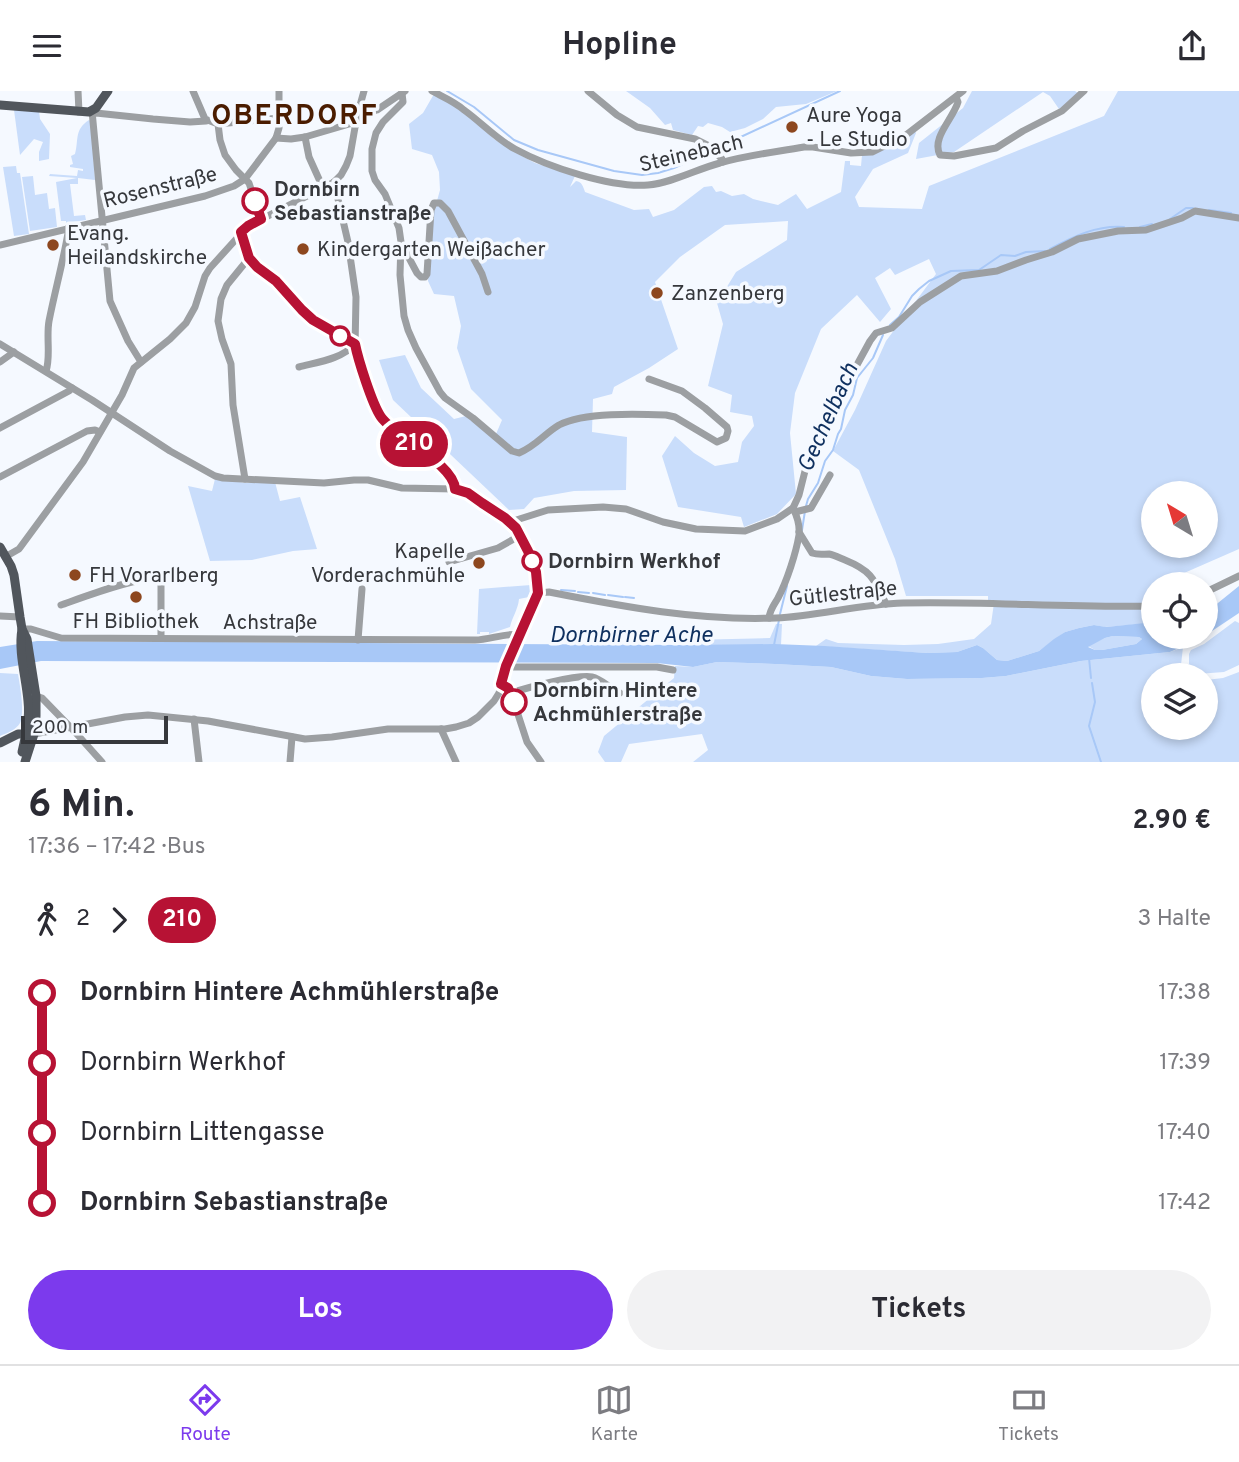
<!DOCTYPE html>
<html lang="de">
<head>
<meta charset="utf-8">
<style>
	body { margin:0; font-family:Overpass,sans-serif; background:#f2f2f3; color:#2b2b33; height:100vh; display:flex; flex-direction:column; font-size:26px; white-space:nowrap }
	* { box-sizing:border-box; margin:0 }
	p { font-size:23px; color:#7c7c81 }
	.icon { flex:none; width:38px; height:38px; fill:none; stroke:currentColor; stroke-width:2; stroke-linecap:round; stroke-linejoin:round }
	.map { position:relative; height:671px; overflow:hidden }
	.panel { display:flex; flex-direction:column; background:#fff; flex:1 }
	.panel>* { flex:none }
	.badge { padding:0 14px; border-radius:23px; font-size:24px; line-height:46px }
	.needle { width:46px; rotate:322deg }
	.fabs { position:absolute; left:1141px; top:390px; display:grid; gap:14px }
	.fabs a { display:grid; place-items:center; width:77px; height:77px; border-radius:50%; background:#fff; box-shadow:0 4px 10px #0003; font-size:35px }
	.scale { position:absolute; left:21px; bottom:18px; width:147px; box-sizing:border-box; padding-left:7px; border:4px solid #36383c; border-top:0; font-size:19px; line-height:24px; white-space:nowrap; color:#36383c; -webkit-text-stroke:5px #f5f9ff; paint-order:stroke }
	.map>.badge { position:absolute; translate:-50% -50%; box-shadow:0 0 0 4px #fff }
	.legs { display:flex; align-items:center; gap:10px; height:77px; padding:0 28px; font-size:23px }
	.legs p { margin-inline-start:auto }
	.headline { display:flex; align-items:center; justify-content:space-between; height:119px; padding:0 28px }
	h1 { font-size:38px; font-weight:700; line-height:52px }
	.action { display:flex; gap:14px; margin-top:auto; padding:14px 28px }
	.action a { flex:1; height:80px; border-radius:42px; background:#7c3aed; color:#fff; font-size:28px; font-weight:700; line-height:80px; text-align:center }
	.action a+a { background:#f2f2f3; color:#2b2b33 }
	ul { padding:0 28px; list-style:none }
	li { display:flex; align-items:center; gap:24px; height:70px; font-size:26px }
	li i { display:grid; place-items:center; width:10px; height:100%; margin:0 9px; background:currentColor }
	li i::after { content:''; width:18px; height:18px; margin:-9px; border:5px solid; border-radius:50%; background:#fff }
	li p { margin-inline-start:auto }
	li:first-child i { background:linear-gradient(#0000 50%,currentColor 0) }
	li:last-child i { background:linear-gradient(currentColor 50%,#0000 0) }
	header { display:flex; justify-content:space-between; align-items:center; height:91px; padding:0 28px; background:#fff; font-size:32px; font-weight:700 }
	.tab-bar { display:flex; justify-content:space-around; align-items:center; height:98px; border-top:2px solid #e1e1e2; background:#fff; font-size:19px; color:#7c7c81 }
	.tab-bar a { display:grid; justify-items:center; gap:4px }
	.tab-bar .selected { color:#7c3aed }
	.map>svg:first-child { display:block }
	.green { fill:#c9ddfb; fill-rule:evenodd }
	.water { fill:#a8c8f7; fill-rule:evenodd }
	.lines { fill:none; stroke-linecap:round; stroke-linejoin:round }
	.stream { stroke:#a8c8f7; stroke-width:2 }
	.minor { stroke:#9c9fa2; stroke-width:7 }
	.major { stroke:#51565c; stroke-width:9 }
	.line-1-casing { stroke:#fff; stroke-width:16 }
	.line-1 { stroke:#b71234; stroke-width:10 }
	.poi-dot { fill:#8d471f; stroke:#f5f9ff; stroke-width:2.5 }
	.stop-1-dot { fill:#fff; stroke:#b71234; stroke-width:3.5 }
	.labels { text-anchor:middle; stroke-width:7; stroke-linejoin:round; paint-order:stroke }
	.poi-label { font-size:21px; fill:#36383c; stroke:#f5f9ff; text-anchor:start }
	.street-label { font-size:21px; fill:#36383c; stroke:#f5f9ff }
	.stop-label { font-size:21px; font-weight:bold; fill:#36383c; stroke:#f5f9ff; text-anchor:start }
	.water-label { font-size:23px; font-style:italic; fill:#0f305f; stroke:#f5f9ff }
	.district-label { font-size:28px; font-weight:bold; letter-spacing:2px; fill:#4a1c00; stroke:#f5f9ff }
</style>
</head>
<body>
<header><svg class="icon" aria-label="menu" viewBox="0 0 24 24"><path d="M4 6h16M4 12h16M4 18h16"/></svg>Hopline<svg class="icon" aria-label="share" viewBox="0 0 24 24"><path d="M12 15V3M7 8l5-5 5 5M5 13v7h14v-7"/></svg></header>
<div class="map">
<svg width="1239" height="671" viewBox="0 0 1239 671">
	<rect width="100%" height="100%" fill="#f5f9ff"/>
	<g class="green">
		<polygon points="626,0 837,0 806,13 776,16 763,28 745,37 730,41 722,36 708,32 703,36 698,35 692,44 673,39 671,32 665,34 650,17"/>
		<polygon points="972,0 1075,0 1078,2 1069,11 1059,18 1050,5 1043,1 954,61 916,68 919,52 963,17"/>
		<path d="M1118 0H1239V458L1159 493 1153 494V532L1105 536 1094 534 1079 537 1065 541 1039 560 1007 570 997 569 983 557 977 554 957 561 927 562 816 555 826 548 838 552 904 554 938 553 974 548 991 533 994 512H988V505H906L895 468 859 379 833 360 855 319 886 250 936 183 929 168 895 184 890 177 875 187 891 218 880 231 857 204 821 238 795 302 790 342 796 403 777 423 744 436 741 426 678 416 662 365 675 345 694 362 715 375 738 371 742 351 754 335 752 325 730 321 732 304 708 295 723 233 717 212 736 181 787 149 788 130 725 134 680 166 655 191 678 258 649 277 614 296 612 303 593 308 592 341 627 346 626 399 574 400 534 407 524 418 509 419 393 309 379 269 405 264 421 297 454 328 466 325 496 343 502 329 471 298 457 257 461 235 454 205 434 203 428 190 432 128 440 99 439 81 432 64 412 58 409 33 423 22 434 3 462 19 494 48 511 59 535 72 575 85 570 96 576 90C582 91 583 95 585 101L634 119 649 118 653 126 674 119 704 96 712 95 716 101 721 100 732 105 744 103 753 108 778 114 796 103 807 118 841 101 845 70H850V74L861 75 862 64 915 40 916 42 908 62 873 78 855 106 859 116 922 118 929 95 1104 25ZM1153 402H1206V455H1153Z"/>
		<polygon points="14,19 39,20 40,28 50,43 49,68 39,70 39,61 43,51 34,48 20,64"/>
		<path d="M89 29 91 31 95 89 78 87V93H70L74 125 85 124 86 129 66 132V130H61L56 91 77 87 49 85 50 83 77 85 78 79 83 80V78L70 76V74L73 73 71 65 75 63C79 48 74 39 89 29Z"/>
		<polygon points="16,75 17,82 20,82 29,143 14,145 3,76"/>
		<polygon points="33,85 35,104 47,102 49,118 55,117 57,136 30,140 22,86"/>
		<polygon points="215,388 247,392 275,391 280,410 300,406 317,458 293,460 252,469 210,470 188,395 212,400"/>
		<path d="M531 494 529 506 519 508C518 519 512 526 510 536L489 543V541H480V543H477L479 498Z"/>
		<polygon points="1235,530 1239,532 1239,574 1224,581 1184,584 1184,573 1189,573 1189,563 1191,559 1204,553"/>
		<polygon points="776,533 782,533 781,554 688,554 689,549 770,547"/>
		<polygon points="1113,545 1139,546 1142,548 1136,553 1102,559 1095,559 1088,555 1105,547"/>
		<polygon points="1183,556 1181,574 1172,581 1172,584 1153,584 1153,637 1206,637 1206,589 1223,587 1239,581 1239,671 693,671 708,659 702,643 629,653 621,671 605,671 598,661 604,645 674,587 675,575 693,576 717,571 775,573 831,576 871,585 907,588 982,587 1006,585 1081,570 1170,561"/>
		<path d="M0 582 18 583C20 595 25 621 20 632 16 639 7 642 0 645Z"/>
	</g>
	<g class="water">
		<polygon points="1239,495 1239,522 1206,544 1206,519 1213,516"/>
		<path d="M1145 532H1153V546H1203L1170 561 1081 570 1006 585 982 587 907 588 871 585 831 576 775 573 717 571 693 576 657 572 41 570 0 578V556L37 550 688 554 774 553 825 555 927 562 957 561 977 554 983 557 997 569 1007 570 1039 560 1054 548 1065 541 1079 537 1094 534 1106 536ZM1113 545 1139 546 1142 548 1136 553 1102 559H1095L1088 556 1105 547Z"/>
	</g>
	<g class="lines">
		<g class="stream">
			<polyline points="447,0 474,16 514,49 538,59 614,80 642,84 658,82 674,77 709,61"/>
			<polyline points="717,57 840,0"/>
			<polyline points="1209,119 1231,122"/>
			<polyline points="1170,128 1186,117 1193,117"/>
			<polyline points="1140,136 1152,133"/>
			<path d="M1050 158C1074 145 1097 134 1124 136"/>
			<polyline points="890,234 899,226 912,205 919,198 929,190 951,180 979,179 1001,164 1015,165 1026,161 1045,160"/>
			<polyline points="806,415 808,408 818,392 825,370 833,359 838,343 841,338 845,319 853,304 857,287 873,267 883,244"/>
			<polyline points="802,439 805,420"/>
			<polyline points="561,499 575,500"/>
			<polyline points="578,501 589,502"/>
			<polyline points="593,502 605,504"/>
			<polyline points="608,504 623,506"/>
			<polyline points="625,506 634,507"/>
			<polyline points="780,523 787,495"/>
			<polyline points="774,554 779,529"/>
			<polyline points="1089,567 1091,587"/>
			<polyline points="1092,592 1095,611 1089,635 1101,671"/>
		</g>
		<g class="minor">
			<polyline points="78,0 79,21"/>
			<polyline points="193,0 205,28 218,33 220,49 225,64 236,79 249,92 261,128"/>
			<path d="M432 0C443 6 455 11 464 19 481 31 496 48 515 58 548 76 611 97 648 94 672 92 697 78 720 72 747 64 776 61 804 56H813L851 62 872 61 906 44 963 0"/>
			<polyline points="588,0 617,24 637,36 695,48 709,55 722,68 723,71"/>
			<path d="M402 2 403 11 383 31 376 42 372 58V80L375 89 385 103 399 137 401 151 400 184 404 225 408 239 416 257 440 301 445 307 473 327 512 360 519 362C536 355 544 343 559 334 584 321 638 323 666 324L675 326 717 351 726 347 728 340 727 336 705 317 682 300 649 288"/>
			<path d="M956 6 958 11C953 28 931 47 940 64L954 65 996 57 1023 40 1062 20 1084 0"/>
			<polyline points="357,25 377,19 405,0"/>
			<polyline points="218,33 279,27"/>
			<polyline points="305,46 309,66 323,97"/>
			<polyline points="276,47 291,48 305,46 356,31"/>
			<polyline points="334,91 348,151 356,206 355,257 378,319 388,334 419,357 452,386 455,393 455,398"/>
			<polyline points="241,141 249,167 257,176 276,190 301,219 313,229 355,253"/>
			<polyline points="401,152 417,182 421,186 425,186 427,183 431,119 434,112 440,112 448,120 482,183 488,201"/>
			<polyline points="0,154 205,105 234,95 245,88 276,47 279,37 279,0"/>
			<polyline points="0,253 92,309 170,360 215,385 223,387 324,392 354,389 368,389 402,397 455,398 468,402 505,427 516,437 529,460 536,481 539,502 507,573 499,602 494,610 478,626 469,632 456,636 445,638 388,638 332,646 305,648 208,630 148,624 125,626 34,643"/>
			<polyline points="0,271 14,261"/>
			<polyline points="141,271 128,250 110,210 92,20 96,22 153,28 190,31 206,30"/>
			<path d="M299 276C318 271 342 268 355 253"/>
			<path d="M46 280C51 266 46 246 49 230 55 200 63 171 68 142V137"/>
			<polyline points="0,337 69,300 72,297"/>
			<polyline points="0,386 87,340 95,339 100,341"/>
			<polyline points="245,388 233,314 231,273 222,248 218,230 221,208 227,194 249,167"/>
			<polyline points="795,421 811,417 830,384"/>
			<polyline points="510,431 548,419 603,416 626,418 663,431 696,438 745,440 777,428 793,417 799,404 810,360 870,250 876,242 892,237 920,211 961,185 997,180 1026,169 1052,161 1078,148 1118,140 1146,139 1182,127 1195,120 1239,127"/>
			<path d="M799 441 812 462C818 464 823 463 829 463 834 464 840 467 845 469 872 480 874 488 886 513"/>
			<polyline points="5,466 19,458 83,371 122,304 134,277 170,248 186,232 195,216 205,185 210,177 248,135 323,97 334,91 341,84 346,75 350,65 357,25 364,0"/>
			<polyline points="449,471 498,457 521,444"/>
			<polyline points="1206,501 1239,485"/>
			<path d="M539 502 549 501C625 516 698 530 776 527 818 525 860 513 903 512 986 510 1070 517 1153 515"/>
			<path d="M61 514C81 507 139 485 156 488L161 493V547"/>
			<polyline points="0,525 20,526"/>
			<path d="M769 527C770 518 774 514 778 507 787 490 796 462 799 444 800 434 797 425 793 417"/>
			<path d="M22 538H31L61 547 475 549C489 549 508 541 519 544"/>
			<polyline points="358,549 362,498"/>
			<polyline points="507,573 514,576 657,576 673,579"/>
			<polyline points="501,593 507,596 511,602 527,651 541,671"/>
			<path d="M511 602C526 597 578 583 592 586 602 588 610 598 620 602"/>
			<polyline points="36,605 42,607 75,641 102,671"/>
			<polyline points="194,628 199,671"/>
			<polyline points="441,638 456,671"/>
			<polyline points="290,671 292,646"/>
		</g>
		<g class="major">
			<polyline points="0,14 89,21 96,17 108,0"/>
			<polyline points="0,456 11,475 14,484 20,526 22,538 27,548 36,605 36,625 34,643 25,671"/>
			<path d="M22 538C18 561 26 586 28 610 30 627 26 644 22 661"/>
			<polyline points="0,652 18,643 32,643"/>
		</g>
	</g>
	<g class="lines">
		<g class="line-1-casing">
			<path id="line-1" d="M255 110 261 128 248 135 241 141 249 167 257 176 276 190 302 219 313 229 355 253C358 268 372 313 381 326 396 347 454 373 455 398L468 402 482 412 505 427 516 437 528 460 536 481 538 502 506 575 501 593 508 597 514 611"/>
		</g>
		<use href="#line-1" class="line-1"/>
	</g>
	<g class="poi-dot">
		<circle cx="792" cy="36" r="7"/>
		<circle cx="53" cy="154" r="7"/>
		<circle cx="303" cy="158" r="7"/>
		<circle cx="657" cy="202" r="7"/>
		<circle cx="479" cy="472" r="7"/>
		<circle cx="75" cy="484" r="7"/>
		<circle cx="136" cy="506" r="7"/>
	</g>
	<g class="stop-1-dot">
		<circle cx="255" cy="110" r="12"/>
		<circle cx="340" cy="245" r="9"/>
		<circle cx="532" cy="470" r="9"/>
		<circle cx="514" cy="611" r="12"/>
	</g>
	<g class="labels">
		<g class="poi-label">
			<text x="806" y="31">Aure Yoga<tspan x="806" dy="24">- Le Studio</tspan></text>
			<text x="67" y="149">Evang.<tspan x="67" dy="24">Heilandskirche</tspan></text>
			<text x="317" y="165">Kindergarten Weißacher</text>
			<text x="671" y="209">Zanzenberg</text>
			<text x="465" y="467" text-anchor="end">Kapelle<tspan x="465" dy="24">Vorderachmühle</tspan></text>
			<text x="89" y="491">FH Vorarlberg</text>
			<text x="136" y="537" text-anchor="middle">FH Bibliothek</text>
		</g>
		<g class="street-label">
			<text transform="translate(691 62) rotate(-13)" y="7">Steinebach</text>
			<text transform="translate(160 96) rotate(-14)" y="7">Rosenstraße</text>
			<text transform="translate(843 502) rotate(-6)" y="7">Gütlestraße</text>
			<text x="270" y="538">Achstraße</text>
		</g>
		<g class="stop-label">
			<text x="274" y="105">Dornbirn<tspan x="274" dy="24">Sebastianstraße</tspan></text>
			<text x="548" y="477">Dornbirn Werkhof</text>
			<text x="533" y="606">Dornbirn Hintere<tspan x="533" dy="24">Achmühlerstraße</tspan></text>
		</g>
		<g class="water-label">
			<text transform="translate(827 326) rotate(-66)" y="8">Gechelbach</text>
			<text x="631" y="551">Dornbirner Ache</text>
		</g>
		<g class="district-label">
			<text x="295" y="33">OBERDORF</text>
		</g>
	</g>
</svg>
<div class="fabs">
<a><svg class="needle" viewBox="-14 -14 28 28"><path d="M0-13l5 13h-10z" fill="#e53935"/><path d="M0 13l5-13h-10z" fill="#7c7c81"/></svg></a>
<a><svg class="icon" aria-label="locate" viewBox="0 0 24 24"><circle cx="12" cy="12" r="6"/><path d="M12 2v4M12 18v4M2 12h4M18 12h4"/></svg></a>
<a><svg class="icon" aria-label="layers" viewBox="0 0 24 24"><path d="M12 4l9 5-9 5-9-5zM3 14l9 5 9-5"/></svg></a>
</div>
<div class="scale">200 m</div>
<b class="badge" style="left:414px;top:353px;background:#b71234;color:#fff">210</b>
</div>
<section class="panel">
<div class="headline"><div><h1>6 Min.</h1><p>17:36 – 17:42 · Bus</p></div><b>2.90 €</b></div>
<div class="legs"><svg class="icon" aria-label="walk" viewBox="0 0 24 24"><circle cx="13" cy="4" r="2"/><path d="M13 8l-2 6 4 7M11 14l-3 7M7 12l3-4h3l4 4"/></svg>2<svg class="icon" aria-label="forward" viewBox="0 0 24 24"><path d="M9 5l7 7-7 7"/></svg><b class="badge" style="background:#b71234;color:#fff">210</b><p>3 Halte</p></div>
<ul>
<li><i style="color:#b71234"></i><b>Dornbirn Hintere Achmühlerstraße</b><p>17:38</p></li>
<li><i style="color:#b71234"></i><span>Dornbirn Werkhof</span><p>17:39</p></li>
<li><i style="color:#b71234"></i><span>Dornbirn Littengasse</span><p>17:40</p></li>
<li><i style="color:#b71234"></i><b>Dornbirn Sebastianstraße</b><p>17:42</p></li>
</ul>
<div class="action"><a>Los</a><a>Tickets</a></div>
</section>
<nav class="tab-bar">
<a class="selected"><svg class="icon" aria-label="directions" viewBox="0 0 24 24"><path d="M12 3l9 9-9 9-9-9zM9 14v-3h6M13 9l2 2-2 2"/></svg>Route</a>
<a><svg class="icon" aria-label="map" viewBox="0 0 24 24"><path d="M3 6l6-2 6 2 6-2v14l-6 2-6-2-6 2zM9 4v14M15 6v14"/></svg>Karte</a>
<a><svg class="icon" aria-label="tickets" viewBox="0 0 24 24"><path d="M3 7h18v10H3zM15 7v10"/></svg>Tickets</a>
</nav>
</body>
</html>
